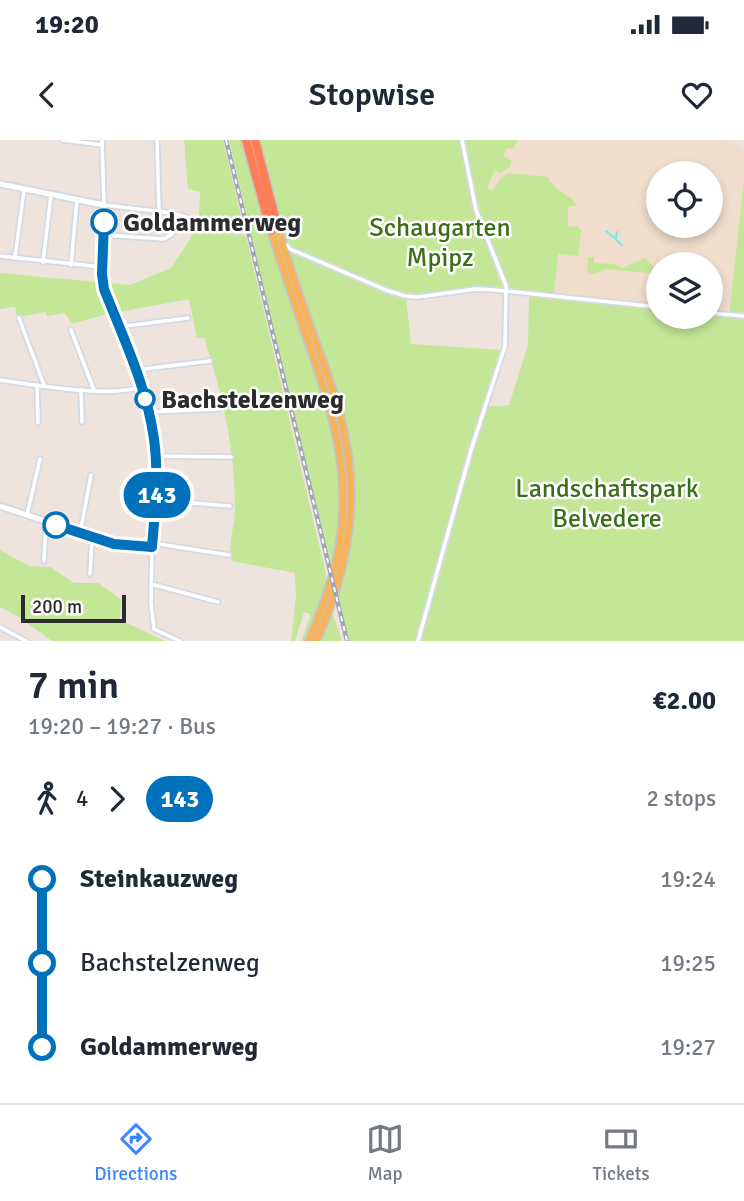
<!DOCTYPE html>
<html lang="en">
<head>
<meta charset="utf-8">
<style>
	body { margin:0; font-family:Signika,sans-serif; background:#f2f2f3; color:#1f2937; height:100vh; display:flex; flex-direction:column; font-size:26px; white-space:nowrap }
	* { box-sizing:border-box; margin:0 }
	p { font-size:23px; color:#747a83 }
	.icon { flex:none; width:38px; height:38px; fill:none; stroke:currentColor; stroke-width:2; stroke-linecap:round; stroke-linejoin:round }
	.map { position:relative; height:501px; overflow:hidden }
	.panel { display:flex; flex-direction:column; background:#fff; flex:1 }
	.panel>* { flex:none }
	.badge { padding:0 14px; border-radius:23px; font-size:24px; line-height:46px }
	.fabs { position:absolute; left:646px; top:21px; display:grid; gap:14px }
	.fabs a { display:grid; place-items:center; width:77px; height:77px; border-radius:50%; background:#fff; box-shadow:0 4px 10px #0003; font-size:35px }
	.scale { position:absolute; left:21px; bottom:18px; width:105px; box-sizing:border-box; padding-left:7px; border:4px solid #2c2c2c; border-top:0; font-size:19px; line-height:24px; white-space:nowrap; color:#2c2c2c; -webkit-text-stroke:5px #fff; paint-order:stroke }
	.map>.badge { position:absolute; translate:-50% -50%; box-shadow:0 0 0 4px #fff }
	.legs { display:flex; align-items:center; gap:10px; height:77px; padding:0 28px; font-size:23px }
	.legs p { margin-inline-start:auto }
	.head { display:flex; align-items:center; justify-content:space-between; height:119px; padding:0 28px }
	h1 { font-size:38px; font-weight:600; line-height:52px }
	ul { padding:0 28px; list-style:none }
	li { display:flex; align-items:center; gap:24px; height:84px; font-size:26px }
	li i { display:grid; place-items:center; width:10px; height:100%; margin:0 9px; background:currentColor }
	li i::after { content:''; width:18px; height:18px; margin:-9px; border:5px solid; border-radius:50%; background:#fff }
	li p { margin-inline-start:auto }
	li:first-child i { background:linear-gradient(#0000 50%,currentColor 0) }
	li:last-child i { background:linear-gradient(currentColor 50%,#0000 0) }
	.status { display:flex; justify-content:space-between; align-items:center; height:49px; padding:0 35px; background:#fff; direction:ltr }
	.status svg { height:19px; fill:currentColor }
	header { display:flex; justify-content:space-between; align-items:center; height:91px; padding:0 28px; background:#fff; font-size:32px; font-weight:600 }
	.menu { display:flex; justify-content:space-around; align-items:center; height:98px; border-top:2px solid #e0e1e3; background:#fff; font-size:19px; color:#747a83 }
	.menu a { display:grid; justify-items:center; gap:4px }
	.menu .selected { color:#3a86ff }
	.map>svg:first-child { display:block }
	.education { fill:#f0ddcc; fill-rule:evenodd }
	.green { fill:#c3e797 }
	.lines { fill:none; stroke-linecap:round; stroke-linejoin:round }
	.stream { stroke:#6becf5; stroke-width:2 }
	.street-casing { stroke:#d2dae5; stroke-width:7 }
	.secondary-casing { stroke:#d2dae5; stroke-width:9 }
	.primary-casing { stroke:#c4c4c4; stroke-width:10 }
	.highway-casing { stroke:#c4c4c4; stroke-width:11 }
	.street { stroke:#fff; stroke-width:3.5 }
	.secondary { stroke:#fff; stroke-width:5 }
	.primary { stroke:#f8b358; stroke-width:6 }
	.highway { stroke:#ff7e58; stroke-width:8 }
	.rail-casing { stroke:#a0a8b7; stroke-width:4.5 }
	.rail { stroke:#fff; stroke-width:2; stroke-dasharray:5; stroke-linecap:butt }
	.line-1-casing { stroke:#fff; stroke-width:16 }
	.line-1 { stroke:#0072bc; stroke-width:10 }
	.stop-1-dot { fill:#fff; stroke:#0072bc; stroke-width:3.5 }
	.labels { text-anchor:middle; stroke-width:5; stroke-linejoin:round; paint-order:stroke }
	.stop-label { font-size:26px; font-weight:bold; fill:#2c2c2c; stroke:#fff; text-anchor:start }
	.park-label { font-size:26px; fill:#3a6e17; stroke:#fff }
</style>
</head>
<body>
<div class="status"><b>19:20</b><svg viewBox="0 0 49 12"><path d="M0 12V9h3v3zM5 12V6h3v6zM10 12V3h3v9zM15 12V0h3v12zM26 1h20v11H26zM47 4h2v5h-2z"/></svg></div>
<header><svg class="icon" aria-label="back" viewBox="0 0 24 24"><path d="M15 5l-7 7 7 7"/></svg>Stopwise<svg class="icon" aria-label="heart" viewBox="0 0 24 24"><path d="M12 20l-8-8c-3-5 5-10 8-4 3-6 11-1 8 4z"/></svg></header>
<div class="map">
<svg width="744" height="501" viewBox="0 0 744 501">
	<rect width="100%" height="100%" fill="#eee4dd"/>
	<path class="education" d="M510 0H726L744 9V41L730 173 711 171 710 124H658V165L514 151 504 125 486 48ZM658 33H710V86H658Z"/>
	<g class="green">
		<polygon points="184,0 223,0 245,92 199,77 200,52 188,49"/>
		<path d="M229 0H242C255 46 267 93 283 138 301 191 324 244 336 299 345 343 340 388 332 431L322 393 326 388 321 391Z"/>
		<path d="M256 0H518L513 8 506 9 503 16 512 21 510 27 499 33 495 30 487 48 493 51 499 40 508 33 548 37C556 53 569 53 577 65L568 67V87L578 86 581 91 578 116 558 114 554 154 509 148 505 136 503 148H473L406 157 411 204 503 210 484 267 509 265 528 205 529 156 658 169V177H710L711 174 729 176 744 41V501H349L338 456 351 409 354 376 352 311 333 243 280 88Z"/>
		<path d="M194 80 246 96 325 430 328 450 306 501H301L311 474 304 472 295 501H291L296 457 295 433 231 421C228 403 235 385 235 367 235 310 222 251 204 198H197L189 159 103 175 72 184 65 173 47 176 46 172 17 177 15 167 0 169V133L130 145 171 128 190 99Z"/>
		<polygon points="588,117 594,117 594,123 614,124 623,128 645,118 652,126 658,125 658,134 605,129 595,134 587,132"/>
		<polygon points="0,410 29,426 50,427 74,443 98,443 121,459 120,480 165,501 52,501 17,476 0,467"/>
		<polygon points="332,471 342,501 320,501"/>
	</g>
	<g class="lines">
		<g class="stream">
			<polyline points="606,91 616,99"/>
			<polyline points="617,92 616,100 622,105"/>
		</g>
		<g class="street-casing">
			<g id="street">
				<polyline points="63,0 102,5"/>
				<polyline points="102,0 104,65 172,73 238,92"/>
				<polyline points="157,0 159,70"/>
				<polyline points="104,95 164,99 172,94 181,75"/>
				<polyline points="287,105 290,109 386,150 405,156 418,157 476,149 495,150 658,167"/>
				<polyline points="0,116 102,127"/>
				<polyline points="15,118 24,50"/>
				<polyline points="43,122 51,55"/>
				<polyline points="71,125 77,59"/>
				<polyline points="710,173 744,176"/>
				<polyline points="19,178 44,245"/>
				<polyline points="118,187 188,178"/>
				<polyline points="71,190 94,250"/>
				<polyline points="135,230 210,221"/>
				<path d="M0 240C35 245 108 258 140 247"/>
				<polyline points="37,245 38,283"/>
				<polyline points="81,250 82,282"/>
				<polyline points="148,272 219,269"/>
				<polyline points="156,316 231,317"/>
				<polyline points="156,360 230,366"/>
				<polyline points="27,375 40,319"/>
				<polyline points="80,394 91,335"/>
				<polyline points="152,403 229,415"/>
				<polyline points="152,407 151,463 154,489 180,501"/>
				<polyline points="44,421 46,382"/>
				<polyline points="90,434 92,398"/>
				<polyline points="151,444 218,462"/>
				<polyline points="0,487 26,501"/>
				<polyline points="418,501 471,310 505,206 506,146 476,70 462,0"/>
			</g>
		</g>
		<g class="secondary-casing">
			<polyline id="secondary" points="0,44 104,65 102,127 104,149 141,247 154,300 157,338 152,407 114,404 0,366"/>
		</g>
		<g class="primary-casing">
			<g id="primary">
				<path d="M278 89C286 115 294 141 303 166 319 213 339 259 347 309 358 374 344 441 316 501"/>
				<path d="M271 91C282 125 293 159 305 192 329 262 350 320 341 394 337 432 323 466 309 501"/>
			</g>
		</g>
		<g class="highway-casing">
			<g id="highway">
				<polyline points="246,0 271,91"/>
				<polyline points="255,0 278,89"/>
			</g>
		</g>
		<use href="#street" class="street"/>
		<use href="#secondary" class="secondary"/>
		<use href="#primary" class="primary"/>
		<use href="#highway" class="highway"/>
		<g class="rail-casing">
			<polyline id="rail" points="226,0 347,501"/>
		</g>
		<use href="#rail" class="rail"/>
	</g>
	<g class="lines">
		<g class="line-1-casing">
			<path id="line-1" d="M56 385 114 404 152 407C155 370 159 335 154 299 147 247 123 197 104 149L102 134 104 82"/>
		</g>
		<use href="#line-1" class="line-1"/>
	</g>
	<g class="stop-1-dot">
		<circle cx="104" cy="82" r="12"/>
		<circle cx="145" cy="259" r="9"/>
		<circle cx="56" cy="385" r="12"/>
	</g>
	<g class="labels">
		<g class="stop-label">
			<text x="123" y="91">Goldammerweg</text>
			<text x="161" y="268">Bachstelzenweg</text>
		</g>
		<g class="park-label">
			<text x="440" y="96">Schaugarten<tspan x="440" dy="30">Mpipz</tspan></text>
			<text x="607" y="357">Landschaftspark<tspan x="607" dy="30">Belvedere</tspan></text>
		</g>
	</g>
</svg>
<div class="fabs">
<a><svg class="icon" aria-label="locate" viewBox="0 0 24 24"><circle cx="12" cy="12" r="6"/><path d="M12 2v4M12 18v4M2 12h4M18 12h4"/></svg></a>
<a><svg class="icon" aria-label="layers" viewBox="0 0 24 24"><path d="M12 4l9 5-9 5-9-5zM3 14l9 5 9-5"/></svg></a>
</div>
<div class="scale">200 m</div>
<b class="badge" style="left:157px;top:355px;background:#0072bc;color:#fff">143</b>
</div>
<section class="panel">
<div class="head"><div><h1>7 min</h1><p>19:20 – 19:27 · Bus</p></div><b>€2.00</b></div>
<div class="legs"><svg class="icon" aria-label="walk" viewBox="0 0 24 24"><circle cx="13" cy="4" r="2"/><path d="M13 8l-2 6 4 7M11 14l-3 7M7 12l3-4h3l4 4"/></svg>4<svg class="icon" aria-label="forward" viewBox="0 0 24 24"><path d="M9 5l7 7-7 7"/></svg><b class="badge" style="background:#0072bc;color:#fff">143</b><p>2 stops</p></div>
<ul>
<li><i style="color:#0072bc"></i><b>Steinkauzweg</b><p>19:24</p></li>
<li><i style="color:#0072bc"></i><span>Bachstelzenweg</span><p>19:25</p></li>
<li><i style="color:#0072bc"></i><b>Goldammerweg</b><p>19:27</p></li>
</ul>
</section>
<nav class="menu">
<a class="selected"><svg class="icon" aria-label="directions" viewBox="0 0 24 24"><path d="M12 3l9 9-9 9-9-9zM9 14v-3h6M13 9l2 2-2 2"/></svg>Directions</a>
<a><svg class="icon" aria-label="map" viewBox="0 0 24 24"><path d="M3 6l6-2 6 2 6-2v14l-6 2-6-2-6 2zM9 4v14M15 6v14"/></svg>Map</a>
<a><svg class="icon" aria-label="tickets" viewBox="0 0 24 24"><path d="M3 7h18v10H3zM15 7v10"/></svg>Tickets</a>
</nav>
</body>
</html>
